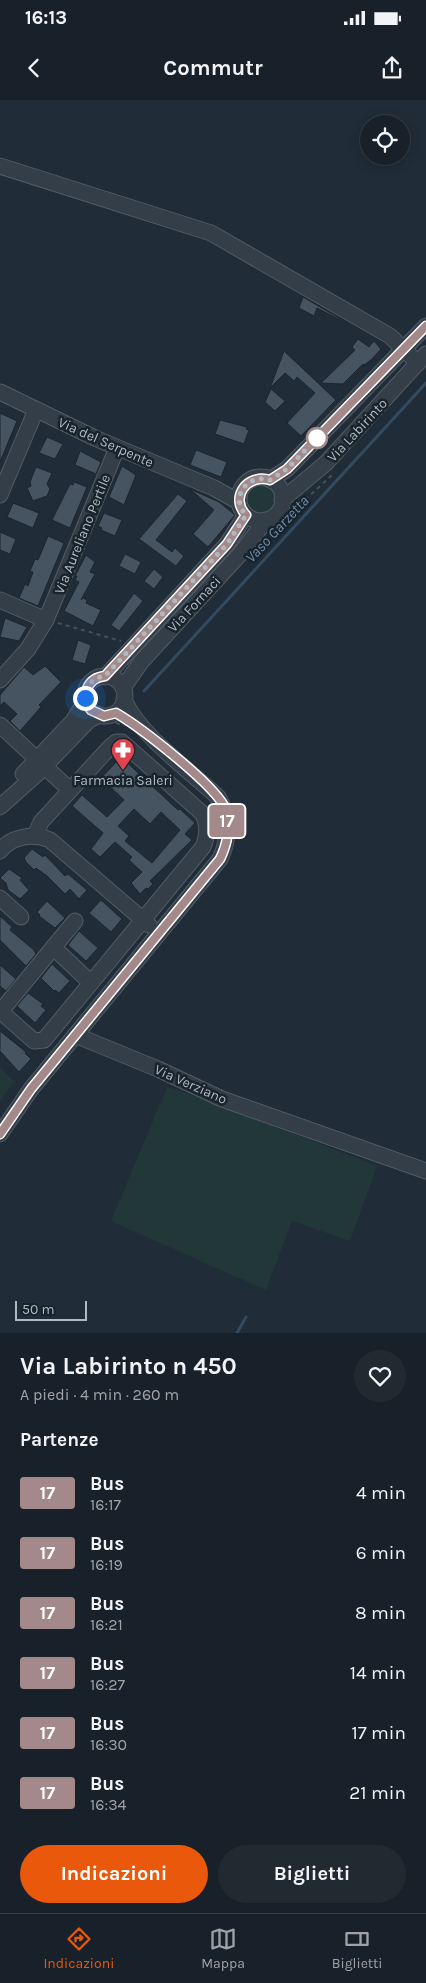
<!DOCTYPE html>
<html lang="it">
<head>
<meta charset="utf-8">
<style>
	body { margin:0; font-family:Karla,sans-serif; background:#212931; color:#f1f3f6; height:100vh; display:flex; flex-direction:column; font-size:19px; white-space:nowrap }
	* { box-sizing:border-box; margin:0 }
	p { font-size:16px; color:#9fa3a8 }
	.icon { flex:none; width:28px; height:28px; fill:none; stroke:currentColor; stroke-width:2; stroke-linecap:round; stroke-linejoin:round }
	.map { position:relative; height:1233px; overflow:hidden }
	.drawer { display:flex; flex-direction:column; background:#182129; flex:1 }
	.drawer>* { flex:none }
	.badge { padding:0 10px; border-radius:4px; font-size:18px; line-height:32px }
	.buttons { position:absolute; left:360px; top:15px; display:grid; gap:10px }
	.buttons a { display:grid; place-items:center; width:50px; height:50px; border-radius:50%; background:#182129; box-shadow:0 2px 12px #0003,0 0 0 1px #363e46; font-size:25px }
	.scale { position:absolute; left:15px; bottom:12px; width:72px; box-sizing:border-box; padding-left:5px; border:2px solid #aeb9c4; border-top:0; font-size:14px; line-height:18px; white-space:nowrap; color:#aeb9c4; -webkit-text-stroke:4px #19232c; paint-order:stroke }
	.you { position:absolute; width:25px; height:25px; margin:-12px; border:4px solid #fff; border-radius:50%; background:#1a73e8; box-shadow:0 0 0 8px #1a73e833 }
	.map>.badge { position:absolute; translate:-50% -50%; box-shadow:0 0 0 2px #fff }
	h2 { padding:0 20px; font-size:19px; line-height:45px }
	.round { display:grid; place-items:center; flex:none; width:52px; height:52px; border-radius:26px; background:#212931 }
	.headline { display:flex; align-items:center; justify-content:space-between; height:85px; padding:0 20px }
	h1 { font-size:24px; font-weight:700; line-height:38px }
	.action { display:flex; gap:10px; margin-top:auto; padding:10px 20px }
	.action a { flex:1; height:58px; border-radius:30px; background:#ea580c; color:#fff; font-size:20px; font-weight:700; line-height:58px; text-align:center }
	.action a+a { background:#212931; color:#f1f3f6 }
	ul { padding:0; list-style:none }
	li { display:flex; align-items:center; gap:15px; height:60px; padding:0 20px }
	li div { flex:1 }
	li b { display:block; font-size:19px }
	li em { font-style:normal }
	li .badge { min-width:55px; font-weight:700; text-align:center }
	.status { display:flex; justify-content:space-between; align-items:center; height:35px; padding:0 25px; background:#182129; direction:ltr }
	.status svg { height:14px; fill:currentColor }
	header { display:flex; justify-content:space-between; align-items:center; height:65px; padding:0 20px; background:#182129; font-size:22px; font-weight:700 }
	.menu { display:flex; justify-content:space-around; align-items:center; height:70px; border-top:1px solid #363e46; background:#182129; font-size:14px; color:#9fa3a8 }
	.menu a { display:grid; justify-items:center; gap:2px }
	.menu .current { color:#ea580c }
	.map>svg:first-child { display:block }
	.green { fill:#223838 }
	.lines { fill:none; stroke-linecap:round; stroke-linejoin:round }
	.stream { stroke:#334a5f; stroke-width:3 }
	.building { fill:#465461; stroke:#1b252e; fill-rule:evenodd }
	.minor-casing { stroke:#515c65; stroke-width:17 }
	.path { stroke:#3f5555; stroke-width:2; stroke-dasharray:4 4; stroke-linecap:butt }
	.minor { stroke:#333e48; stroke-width:15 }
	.line-casing { stroke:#fff; stroke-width:11 }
	.line { stroke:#a38989; stroke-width:8 }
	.walk { stroke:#aeb9c4; stroke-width:5; stroke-dasharray:0 9 }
	.stop-dot { fill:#fff; stroke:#a38989; stroke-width:2.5 }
	.labels { text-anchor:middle; stroke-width:5; stroke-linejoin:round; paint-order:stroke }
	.street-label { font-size:14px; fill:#aeb9c4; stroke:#19232c }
	.poi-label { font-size:14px; fill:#aeb9c4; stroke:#19232c }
	.water-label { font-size:15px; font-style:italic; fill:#6e8da9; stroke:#19232c }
</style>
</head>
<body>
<div class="status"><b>16:13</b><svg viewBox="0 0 49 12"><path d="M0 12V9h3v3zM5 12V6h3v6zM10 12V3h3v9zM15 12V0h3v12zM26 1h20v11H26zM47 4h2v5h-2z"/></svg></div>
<header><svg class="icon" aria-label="back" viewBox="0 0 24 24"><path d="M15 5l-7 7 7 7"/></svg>Commutr<svg class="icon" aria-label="share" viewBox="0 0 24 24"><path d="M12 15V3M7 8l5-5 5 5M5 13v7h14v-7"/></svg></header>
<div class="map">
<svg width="426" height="1233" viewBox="0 0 426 1233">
	<rect width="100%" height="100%" fill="#202c37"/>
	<g class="green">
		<circle cx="261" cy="399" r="16"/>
		<polygon points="0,967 14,982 0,1001"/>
		<polygon points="167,987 210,1001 377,1066 350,1141 292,1121 266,1190 111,1121"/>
	</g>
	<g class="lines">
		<g class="stream">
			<polyline points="144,591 426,283"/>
			<polyline points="237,1233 246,1217"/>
		</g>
	</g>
	<g class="building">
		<polygon points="303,197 346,222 346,223 317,208 314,216 299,208"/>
		<polygon points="358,239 369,247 374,241 381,249 371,260 364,265 363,264 343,284 321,283 355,250 352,247"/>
		<polygon points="284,251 336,300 301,336 287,323 315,293 297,277 294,281 285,273 270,288"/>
		<polygon points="271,289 285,301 275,311 265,302"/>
		<polygon points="0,313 17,321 0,362"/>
		<polygon points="220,320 247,327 246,329 249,330 244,344 215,334"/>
		<polygon points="47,337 63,344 55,359 39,353"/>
		<polygon points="196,350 227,362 221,377 190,365"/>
		<polygon points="80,351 101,362 96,374 75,365"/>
		<polygon points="122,366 136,375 124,405 109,397"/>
		<polygon points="36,367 52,373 47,384 50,389 47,396 33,401 27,388 31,386 30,382"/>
		<polygon points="74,382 87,387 70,428 52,420 70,384 73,385"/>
		<polygon points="190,389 219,402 235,415 208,447 193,434 214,410"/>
		<polygon points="178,394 187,401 156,440 172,452 175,448 184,456 176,466 139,439"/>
		<polygon points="13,403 39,413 33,428 7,417"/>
		<polygon points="104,413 122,420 115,436 101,430 102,428 98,426"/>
		<polygon points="0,432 16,439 10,454 0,450"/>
		<polygon points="48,436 64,443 38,506 19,498 25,484 28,486 33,472 30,471 35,459 38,460"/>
		<polygon points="125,454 141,462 135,474 119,466"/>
		<polygon points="86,455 95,462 90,472 95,474 81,500 83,498 87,500 86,503 101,510 93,526 64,511 79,482 75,480 77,476 75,476"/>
		<polygon points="154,469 163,477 154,489 144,481"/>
		<polygon points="134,493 143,501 119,531 111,525"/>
		<polygon points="5,518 27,527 19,541 0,537"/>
		<polygon points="78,540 91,545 85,564 72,560"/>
		<polygon points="45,566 61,582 39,605 41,607 20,631 10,621 17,614 4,602 0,606 0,595 24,567 33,575"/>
		<path d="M121 657 178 710 180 709 195 723 185 734 192 740 150 781 153 784 148 789 146 788 140 794 131 783 142 772 129 760 132 757 115 742 100 757 91 749 103 733 72 706 82 695 107 717 124 700 101 678ZM134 709 150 724 161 712 180 730 152 763 125 741 129 736 118 726Z"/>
		<polygon points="32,749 43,757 45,755 65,776 68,774 87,790 79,799 70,789 65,794 47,776 36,768 34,770 26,762 24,758"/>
		<polygon points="9,769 22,778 20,780 29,790 20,799 8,790 6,783 0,778"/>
		<polygon points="101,800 122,819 111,832 89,813"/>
		<polygon points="47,801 65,818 55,828 39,816 40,815 37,812"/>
		<polygon points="0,816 12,827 10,830 34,850 36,854 26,866 0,840"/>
		<polygon points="79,831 98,848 86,861 68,845"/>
		<polygon points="52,864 70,881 59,893 55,890 54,891 41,878"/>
		<polygon points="0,865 16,879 6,891 0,886"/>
		<polygon points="28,893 43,904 41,906 46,910 35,923 17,906"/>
		<polygon points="0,931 26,952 25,953 31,959 19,972 0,951"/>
	</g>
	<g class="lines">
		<g class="minor-casing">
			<g id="minor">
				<polyline points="0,66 211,133 390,236 418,263"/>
				<polyline points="0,292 97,339 214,388 239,402"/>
				<circle cx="261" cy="399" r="22"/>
				<polyline points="270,380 287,369 426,226"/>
				<polyline points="0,395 36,310"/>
				<polyline points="282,400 326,363 426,254"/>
				<polyline points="0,500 46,520 28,549 0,580"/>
				<polyline points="46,520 117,348"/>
				<circle cx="105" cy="596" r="20"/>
				<polyline points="105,577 227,444 246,415"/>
				<polyline points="123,588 141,562 241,453 266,420"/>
				<polyline points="0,625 70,690"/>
				<polyline points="23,674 73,621 86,601"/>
				<polyline points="0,707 37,674 89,620 100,615"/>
				<path d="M0 751C11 736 34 733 50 740L149 825"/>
				<polyline points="0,798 21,817"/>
				<polyline points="53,847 91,883"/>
				<path d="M0 911 34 941 44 940 203 747C208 734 208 726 203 714L122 642H116L110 647 41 722 35 736"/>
				<polyline points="1,911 75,821"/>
				<polyline points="75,935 158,969 222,999 426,1071"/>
				<path d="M0 1034 31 989 220 759C230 738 230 718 218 697 191 672 137 633 124 599"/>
			</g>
		</g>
		<g class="path">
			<polyline points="276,427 333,374"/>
			<polyline points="58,523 121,541"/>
			<polyline points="108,622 126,625"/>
		</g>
		<use href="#minor" class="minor"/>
	</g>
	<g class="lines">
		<g class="line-casing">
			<path id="line" d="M0 1034 31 989 220 759C227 745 231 726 226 710 217 686 140 627 116 613L104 616 91 610C80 596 87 578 105 576L227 444 246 415C229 397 248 373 270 380L287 369 426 226"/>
		</g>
		<use href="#line" class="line"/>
		<path class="walk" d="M85 598C86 585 93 578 105 576L227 444 246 415C229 397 248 373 270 380L287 369 317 338"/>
	</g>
	<defs>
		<g id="pharmacy-pin" transform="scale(1.25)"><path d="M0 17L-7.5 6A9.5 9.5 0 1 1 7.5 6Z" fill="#e0444e" stroke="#19232c"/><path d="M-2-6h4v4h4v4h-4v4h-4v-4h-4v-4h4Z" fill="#fff"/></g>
	</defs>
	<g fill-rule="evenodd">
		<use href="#pharmacy-pin" x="123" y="650"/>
	</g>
	<circle class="stop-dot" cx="317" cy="338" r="10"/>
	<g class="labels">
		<g class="street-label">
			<text transform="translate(357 330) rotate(-47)" y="5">Via Labirinto</text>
			<text transform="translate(106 342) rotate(24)" y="5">Via del Serpente</text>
			<text transform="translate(82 434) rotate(-68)" y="5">Via Aureliano Pertile</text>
			<text transform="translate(194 504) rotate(-47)" y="5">Via Fornaci</text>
			<text transform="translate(191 984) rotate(24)" y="5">Via Verziano</text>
		</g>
		<g class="poi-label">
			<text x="123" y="685">Farmacia Saleri</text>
		</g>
		<g class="water-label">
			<text transform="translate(277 429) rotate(-47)" y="5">Vaso Garzetta</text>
		</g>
	</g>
</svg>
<div class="buttons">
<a><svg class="icon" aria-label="locate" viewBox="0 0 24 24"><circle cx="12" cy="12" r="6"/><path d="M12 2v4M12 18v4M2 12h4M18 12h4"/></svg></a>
</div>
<div class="scale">50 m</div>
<div class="you" style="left:85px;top:598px"></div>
<b class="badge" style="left:227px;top:721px;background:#a38989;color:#fff">17</b>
</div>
<section class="drawer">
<div class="headline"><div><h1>Via Labirinto n 450</h1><p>A piedi · 4 min · 260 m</p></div><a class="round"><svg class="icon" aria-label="heart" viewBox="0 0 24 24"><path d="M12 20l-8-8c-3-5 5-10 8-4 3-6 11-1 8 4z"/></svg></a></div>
<h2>Partenze</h2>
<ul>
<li><span class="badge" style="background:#a38989;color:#fff">17</span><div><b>Bus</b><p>16:17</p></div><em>4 min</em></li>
<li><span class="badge" style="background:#a38989;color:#fff">17</span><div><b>Bus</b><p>16:19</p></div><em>6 min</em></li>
<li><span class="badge" style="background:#a38989;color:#fff">17</span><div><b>Bus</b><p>16:21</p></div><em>8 min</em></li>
<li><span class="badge" style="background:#a38989;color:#fff">17</span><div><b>Bus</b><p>16:27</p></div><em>14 min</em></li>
<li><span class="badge" style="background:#a38989;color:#fff">17</span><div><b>Bus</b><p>16:30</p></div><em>17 min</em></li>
<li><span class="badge" style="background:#a38989;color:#fff">17</span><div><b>Bus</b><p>16:34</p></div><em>21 min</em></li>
</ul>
<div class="action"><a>Indicazioni</a><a>Biglietti</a></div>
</section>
<nav class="menu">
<a class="current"><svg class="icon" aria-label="directions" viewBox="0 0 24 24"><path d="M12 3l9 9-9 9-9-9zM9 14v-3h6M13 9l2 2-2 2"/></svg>Indicazioni</a>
<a><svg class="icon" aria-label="map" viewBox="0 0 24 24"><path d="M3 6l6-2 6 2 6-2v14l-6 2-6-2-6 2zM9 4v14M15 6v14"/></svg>Mappa</a>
<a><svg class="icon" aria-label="tickets" viewBox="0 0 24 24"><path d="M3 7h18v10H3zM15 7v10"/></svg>Biglietti</a>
</nav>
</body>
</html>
